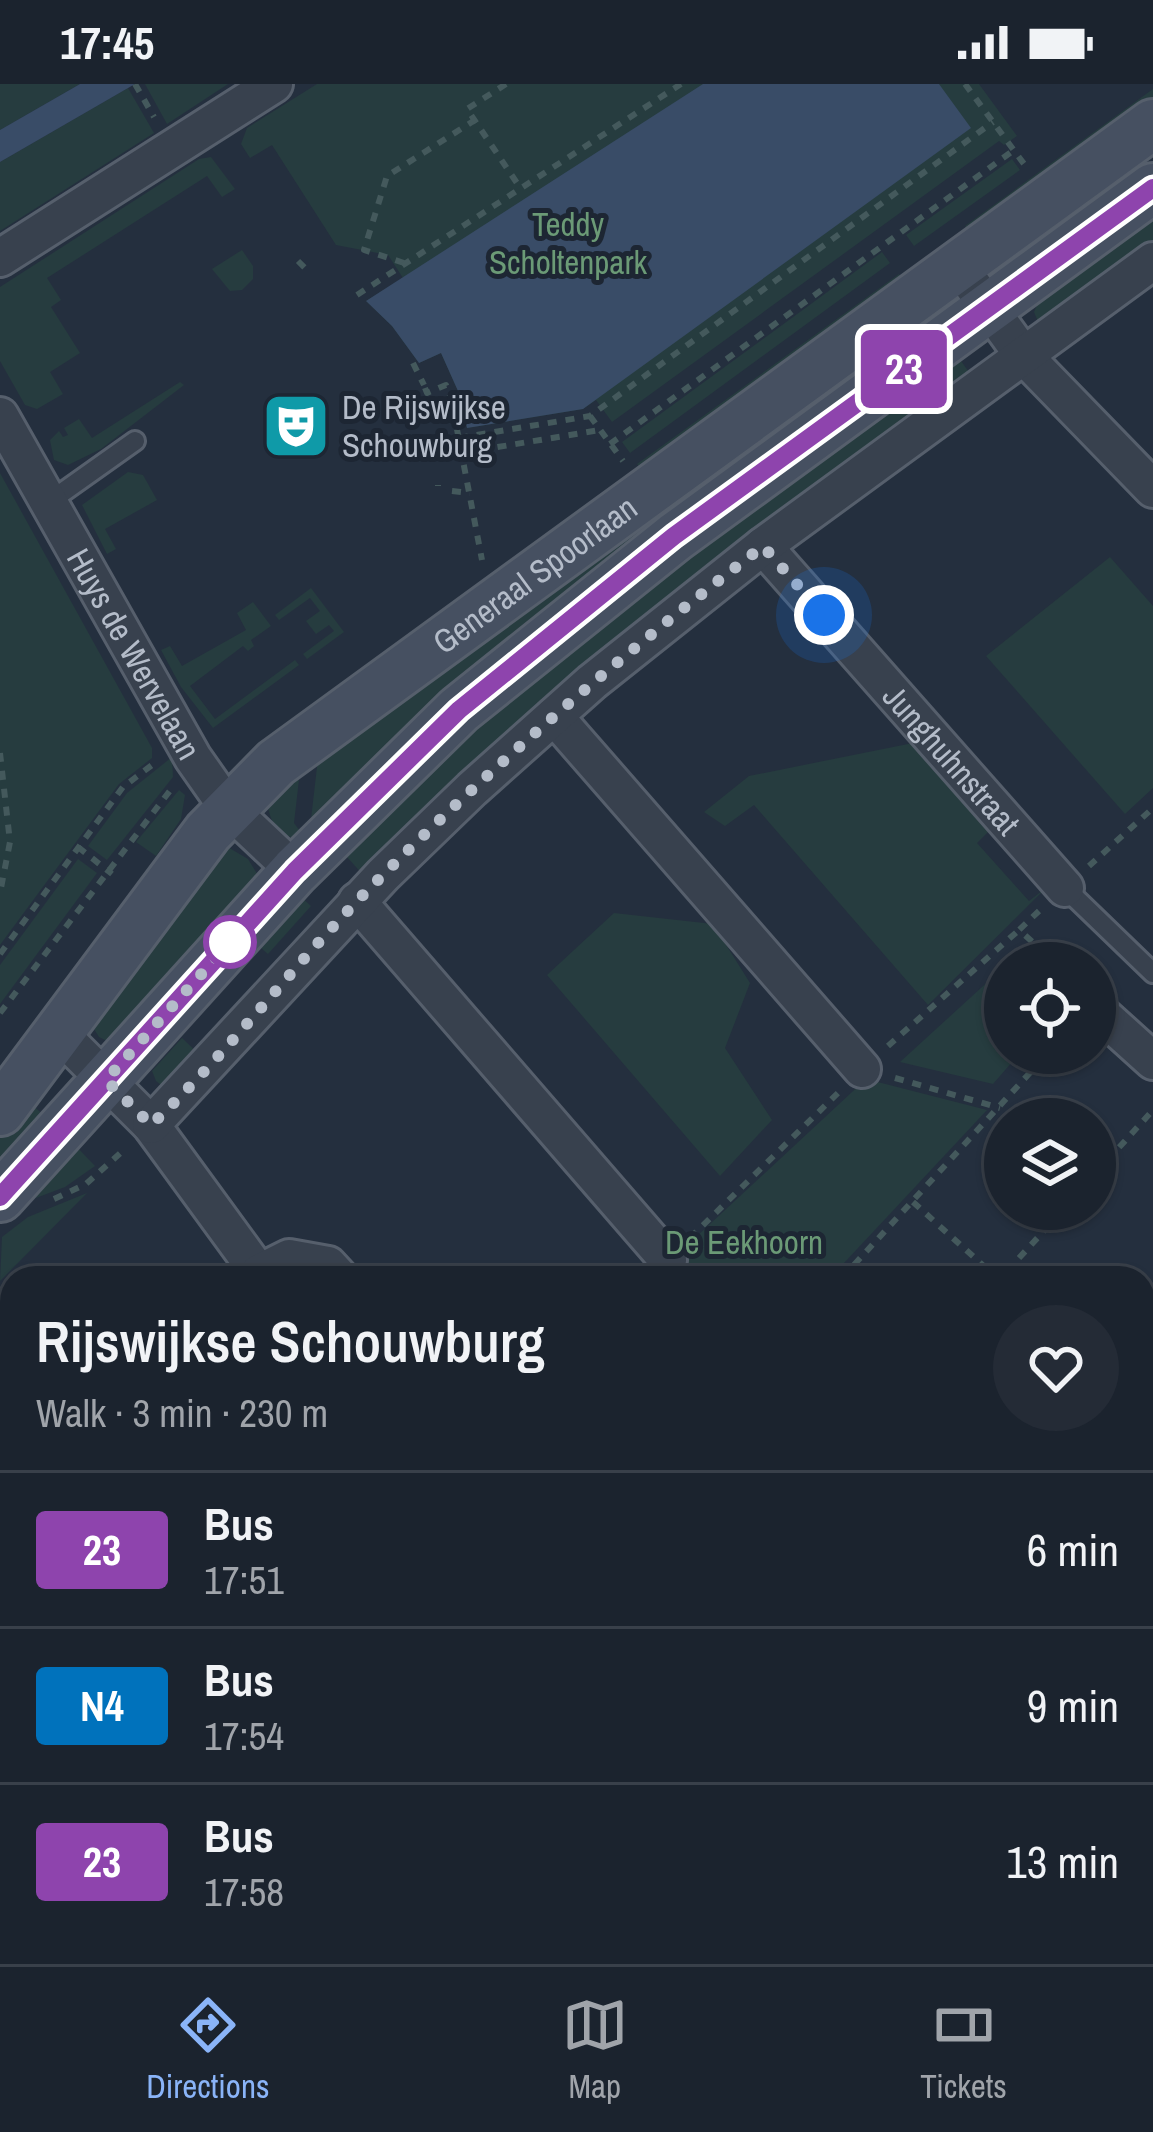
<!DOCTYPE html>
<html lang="en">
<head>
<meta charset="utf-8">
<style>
	body { margin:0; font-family:"Archivo Narrow",sans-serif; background:#242b36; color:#f1f3f6; height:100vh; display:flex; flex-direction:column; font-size:45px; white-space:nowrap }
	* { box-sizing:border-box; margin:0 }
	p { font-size:39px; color:#a0a4aa }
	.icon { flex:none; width:66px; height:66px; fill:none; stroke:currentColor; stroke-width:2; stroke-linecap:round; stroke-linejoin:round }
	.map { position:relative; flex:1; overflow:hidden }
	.panel { position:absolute; left:0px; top:1182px; width:1155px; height:699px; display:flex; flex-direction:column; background:#1b232e; border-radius:36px 36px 0 0; box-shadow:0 3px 9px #0004,0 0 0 3px #39404a }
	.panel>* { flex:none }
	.badge { padding:0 24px; border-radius:9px; font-size:42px; line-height:78px }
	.controls { position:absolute; left:984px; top:858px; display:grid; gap:24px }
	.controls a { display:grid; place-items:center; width:132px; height:132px; border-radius:50%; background:#1b232e; box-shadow:0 3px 9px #0004,0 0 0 3px #39404a; font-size:60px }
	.you { position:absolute; width:60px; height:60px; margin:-30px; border:9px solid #fff; border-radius:50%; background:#1a73e8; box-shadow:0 0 0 18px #1a73e833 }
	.map>.badge { position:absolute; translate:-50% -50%; box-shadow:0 0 0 6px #fff }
	.round { display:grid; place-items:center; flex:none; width:126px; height:126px; border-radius:63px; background:#242b36 }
	.head { display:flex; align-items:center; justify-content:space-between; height:204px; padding:0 36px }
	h1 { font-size:57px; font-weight:600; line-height:90px }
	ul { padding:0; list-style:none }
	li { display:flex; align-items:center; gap:36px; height:156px; padding:0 36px; border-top:3px solid #39404a }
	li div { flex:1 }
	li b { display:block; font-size:45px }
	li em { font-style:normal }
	li .badge { min-width:132px; font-weight:700; text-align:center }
	.status { display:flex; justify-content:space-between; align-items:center; height:84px; padding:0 60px; background:#1b232e; direction:ltr }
	.status svg { height:33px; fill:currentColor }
	.tab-bar { display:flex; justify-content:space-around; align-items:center; height:168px; border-top:3px solid #39404a; background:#1b232e; font-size:33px; color:#a0a4aa }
	.tab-bar a { display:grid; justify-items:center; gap:6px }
	.tab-bar .on { color:#8ab4f8 }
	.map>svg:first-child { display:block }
	.green { fill:#263c3f }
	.water { fill:#394c67 }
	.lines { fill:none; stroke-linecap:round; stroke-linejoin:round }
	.service-casing { stroke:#565f6c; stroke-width:24 }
	.minor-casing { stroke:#565f6c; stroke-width:42 }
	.secondary-casing { stroke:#565f6c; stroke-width:54 }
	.path { stroke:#44595c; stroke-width:6; stroke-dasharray:9 9; stroke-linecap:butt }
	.service { stroke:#38414e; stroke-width:18 }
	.minor { stroke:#38414e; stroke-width:36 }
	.secondary { stroke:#465061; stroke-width:48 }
	.line-casing { stroke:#fff; stroke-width:27 }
	.line { stroke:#8e44ad; stroke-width:18 }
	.walk { stroke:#b4bcc9; stroke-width:12; stroke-dasharray:0 21.6 }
	.stop-dot { fill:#fff; stroke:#8e44ad; stroke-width:6 }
	.labels { text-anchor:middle; stroke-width:10; stroke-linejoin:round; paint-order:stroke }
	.park-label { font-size:33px; fill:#6b9a76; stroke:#1d2633 }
	.poi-label { font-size:33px; fill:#b4bcc9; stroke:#1d2633; text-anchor:start }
	.street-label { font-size:33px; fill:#b4bcc9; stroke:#1d2633 }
</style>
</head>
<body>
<div class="status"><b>17:45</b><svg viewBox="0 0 49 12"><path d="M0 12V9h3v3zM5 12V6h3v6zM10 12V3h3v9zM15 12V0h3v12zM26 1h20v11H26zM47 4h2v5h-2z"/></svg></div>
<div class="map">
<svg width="1153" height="1880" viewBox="0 0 1153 1880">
	<rect width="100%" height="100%" fill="#242f3e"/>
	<g class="green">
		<polygon points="0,0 80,0 0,46"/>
		<polygon points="145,0 228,0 167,40"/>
		<polygon points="317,0 979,0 1017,52 1004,61 999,57 612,338 596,316 583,325 467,344 458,307 441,269 419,279 392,242 366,217 403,194 388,171 336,161 272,61 250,74 241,60 247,44"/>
		<polygon points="128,4 154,49 0,147 0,78"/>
		<polygon points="1153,5 1153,29 976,157 965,142"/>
		<polygon points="211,73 235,105 222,113 207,92 47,194 61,216 51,223 80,269 50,288 63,310 37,325 25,321 0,277 0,203 199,75"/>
		<polygon points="1012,75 1020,86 914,162 906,151"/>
		<polygon points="1153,116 1153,164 1039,240 1034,228 1043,207"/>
		<polygon points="242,166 253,182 253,195 242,206 230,207 212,185"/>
		<polygon points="882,168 890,179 630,369 622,358"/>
		<polygon points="899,190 910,205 649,396 637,380"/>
		<polygon points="921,221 940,247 321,747 311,735 317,683 306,668"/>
		<polygon points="954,267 973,294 366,794 335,760 434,665"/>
		<polygon points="180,298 184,301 101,365 68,381 54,376 50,356 59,347 63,353 68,351 64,344 79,335 92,354"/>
		<polygon points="128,388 143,391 157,416 105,445 116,465 107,470 82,421"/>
		<polygon points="0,389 152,664 152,674 119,700 0,861"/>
		<polygon points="1110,473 1153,522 1153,704 1125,730 986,572"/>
		<polygon points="311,504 344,548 307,575 303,570 334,547 329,541 316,550 306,537 320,527 310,514 279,536 275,531"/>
		<polygon points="253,518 271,542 251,556 254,562 248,567 243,562 190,602 215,635 295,576 299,581 213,644 181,603 161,566 170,562 182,582 246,546 237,529"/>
		<polygon points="923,657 995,741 977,759 1029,817 1047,803 928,921 754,721 725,742 704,728 749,692"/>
		<polygon points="172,673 173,693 107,776 88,762 127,709"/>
		<path d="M300 687 294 739 306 755C281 755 270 742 267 717Z"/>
		<polygon points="179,706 185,711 181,735 156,772 136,758"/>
		<polygon points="226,762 248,775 259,793 109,958 99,953 89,937"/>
		<polygon points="78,775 97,789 0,920 0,881"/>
		<polygon points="293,806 311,822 268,870 261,864 280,821"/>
		<polygon points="614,829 713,840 750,899 725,964 772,1036 720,1092 547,891"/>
		<polygon points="1005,882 1005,969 1020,969 993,1000 900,978"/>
		<polygon points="182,954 202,973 165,1004 156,997 152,987"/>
		<polygon points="866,995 987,1026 830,1194 652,1194"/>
		<polygon points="22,1012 55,1041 0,1101 0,1041"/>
		<polygon points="72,1058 95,1082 65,1103 20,1120"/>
		<polygon points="87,1109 5,1192 0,1197 2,1153 28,1133"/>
		<polygon points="1143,1667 1153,1676 1153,1802 1143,1813"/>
		<polygon points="0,1839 12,1850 12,1869 32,1869 44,1880 0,1880"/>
	</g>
	<g class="water">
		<polygon points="80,0 135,0 0,78 0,46"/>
		<polygon points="703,0 939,0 971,44 583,325 467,344 458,307 441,269 419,279 392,242 366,217"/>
	</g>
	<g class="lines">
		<g class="service-casing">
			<g id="service">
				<polyline points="49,418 135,357"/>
				<polyline points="1065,804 1153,889"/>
			</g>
		</g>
		<g class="minor-casing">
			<g id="minor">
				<polyline points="0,174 274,0"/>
				<polyline points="958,181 1023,271 1153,405"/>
				<path id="s1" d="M0 332 193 674 228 724 295 787"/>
				<path id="s2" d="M763 462 1065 804"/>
				<polyline points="554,632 862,985"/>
				<polyline points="357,817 668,1176"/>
				<polyline points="1101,930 1153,977"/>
				<polyline points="58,948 151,1041 259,1189"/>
				<polyline points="151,1041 383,791 472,705 592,598 763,462 1153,177"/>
				<polyline points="259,1189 289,1174 328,1181 340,1194"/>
				<polyline points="1143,1292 1153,1281"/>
				<polyline points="1143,1455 1153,1464"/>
				<polyline points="0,1580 12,1564"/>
				<polyline points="397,1869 409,1880"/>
				<polyline points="861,1869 884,1877 994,1880"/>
				<polyline points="604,1880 614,1869"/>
			</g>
		</g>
		<g class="secondary-casing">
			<g id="secondary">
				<path id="s3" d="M0 1027 208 748 276 679 1153 40"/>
				<polyline points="0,1113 295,787 459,626 675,453 1153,104"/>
			</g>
		</g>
		<g class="path">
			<polyline points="135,0 154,33"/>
			<polyline points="506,0 467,25 521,105"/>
			<polyline points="965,0 1027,84"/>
			<polyline points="298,177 309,188"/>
			<polyline points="404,179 364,166 387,92 475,36"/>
			<polyline points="357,211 681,0"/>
			<polyline points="413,279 424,301"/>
			<polyline points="425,304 427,309 446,301 451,314 482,476"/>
			<polyline points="590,332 623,377"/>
			<polyline points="459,354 590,332 993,38"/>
			<polyline points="610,360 1014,66"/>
			<polyline points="462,369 600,346"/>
			<polyline points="438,401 438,402"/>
			<polyline points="452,407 470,409"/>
			<polyline points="0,669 10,758 0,809"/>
			<polyline points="78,763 112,790"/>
			<polyline points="1089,782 1153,724"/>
			<polyline points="1039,827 1019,846 1056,879"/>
			<polyline points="0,870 123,703 156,678"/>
			<polyline points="0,929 172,704"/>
			<polyline points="888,962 1019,846"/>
			<polyline points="895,994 1000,1024"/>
			<polyline points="1095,1090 1153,1026"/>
			<polyline points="54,1115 86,1100 126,1064"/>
			<polyline points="913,1118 997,1194"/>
			<polyline points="690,1154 839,1008"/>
			<polyline points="1019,1174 1064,1125"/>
			<polyline points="842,1194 1048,969"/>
			<polyline points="1143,1202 1153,1191"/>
			<polyline points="0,1870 26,1880"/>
			<polyline points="343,1880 353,1869"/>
		</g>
		<use href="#service" class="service"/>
		<use href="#minor" class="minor"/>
		<use href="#secondary" class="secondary"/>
	</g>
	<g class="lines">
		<g class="line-casing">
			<polyline id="line" points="0,1113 295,787 459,626 674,452 1153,104"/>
		</g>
		<use href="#line" class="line"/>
		<path class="walk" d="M230 858 106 996 151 1041C229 968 293 881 369 805 492 681 624 569 763 462L824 531"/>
	</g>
	<defs>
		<g id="theatre-square" transform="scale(3.45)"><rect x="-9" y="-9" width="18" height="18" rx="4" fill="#0f9aa8" stroke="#1d2633"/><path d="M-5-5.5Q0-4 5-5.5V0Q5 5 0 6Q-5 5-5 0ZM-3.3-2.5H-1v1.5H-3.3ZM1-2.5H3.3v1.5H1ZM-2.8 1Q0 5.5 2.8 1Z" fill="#fff"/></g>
	</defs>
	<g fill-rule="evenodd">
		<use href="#theatre-square" x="296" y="342"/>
	</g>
	<circle class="stop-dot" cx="230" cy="858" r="24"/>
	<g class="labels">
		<g class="park-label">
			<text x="568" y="152">Teddy<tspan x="568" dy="38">Scholtenpark</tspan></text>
			<text x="744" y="1170">De Eekhoorn</text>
		</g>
		<g class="poi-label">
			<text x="342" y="335">De Rijswijkse<tspan x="342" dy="38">Schouwburg</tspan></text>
		</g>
		<g class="street-label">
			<text dy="12" stroke="none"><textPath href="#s3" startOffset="765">Generaal Spoorlaan</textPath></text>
			<text dy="12" stroke="none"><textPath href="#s1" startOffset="273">Huys de Wervelaan</textPath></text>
			<text dy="12" stroke="none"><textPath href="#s2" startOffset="285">Junghuhnstraat</textPath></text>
		</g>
	</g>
</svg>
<div class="controls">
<a><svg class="icon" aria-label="locate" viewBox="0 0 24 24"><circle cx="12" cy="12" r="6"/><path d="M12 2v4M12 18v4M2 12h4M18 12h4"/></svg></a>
<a><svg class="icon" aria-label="layers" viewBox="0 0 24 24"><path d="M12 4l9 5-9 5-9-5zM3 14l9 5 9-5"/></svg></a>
</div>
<div class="you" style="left:824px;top:531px"></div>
<b class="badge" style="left:904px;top:285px;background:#8e44ad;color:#fff">23</b>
<section class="panel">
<div class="head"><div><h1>Rijswijkse Schouwburg</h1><p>Walk · 3 min · 230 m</p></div><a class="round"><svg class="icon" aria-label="heart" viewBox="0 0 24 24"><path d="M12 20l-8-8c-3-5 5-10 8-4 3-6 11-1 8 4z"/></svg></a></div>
<ul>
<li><span class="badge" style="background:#8e44ad;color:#fff">23</span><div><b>Bus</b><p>17:51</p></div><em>6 min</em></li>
<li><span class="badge" style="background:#0072bc;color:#fff">N4</span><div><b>Bus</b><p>17:54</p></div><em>9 min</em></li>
<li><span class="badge" style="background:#8e44ad;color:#fff">23</span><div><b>Bus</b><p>17:58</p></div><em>13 min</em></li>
</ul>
</section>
</div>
<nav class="tab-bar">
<a class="on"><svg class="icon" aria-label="directions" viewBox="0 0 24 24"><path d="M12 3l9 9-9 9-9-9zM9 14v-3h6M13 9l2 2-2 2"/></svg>Directions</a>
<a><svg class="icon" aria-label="map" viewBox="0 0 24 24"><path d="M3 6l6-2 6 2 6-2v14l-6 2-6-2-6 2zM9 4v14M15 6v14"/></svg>Map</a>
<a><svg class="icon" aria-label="tickets" viewBox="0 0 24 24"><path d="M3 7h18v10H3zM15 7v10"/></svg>Tickets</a>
</nav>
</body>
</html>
